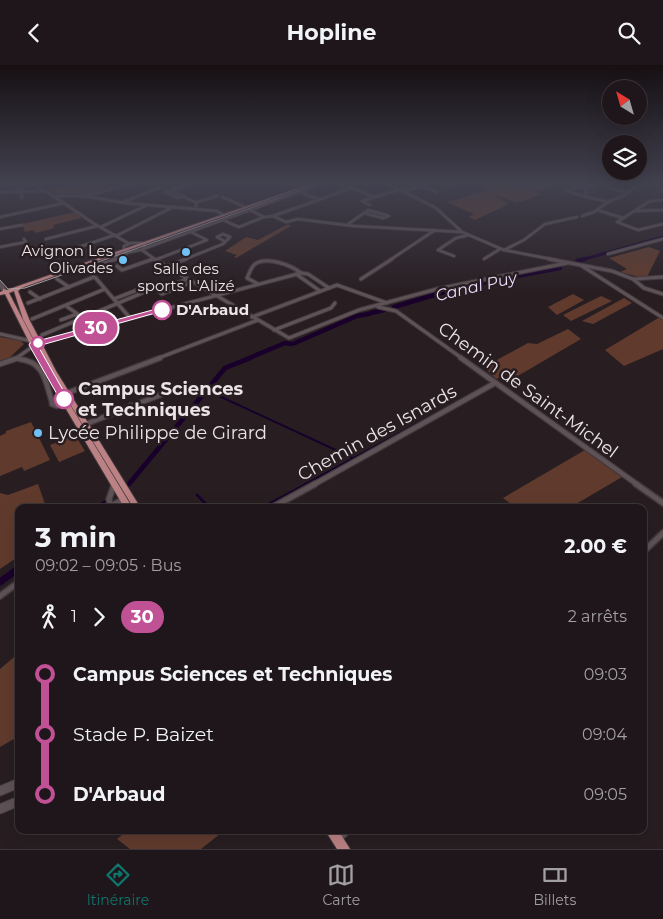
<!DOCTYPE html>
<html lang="fr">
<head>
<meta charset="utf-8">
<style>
	body { margin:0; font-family:Montserrat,sans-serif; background:#2b2327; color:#f1f3f6; height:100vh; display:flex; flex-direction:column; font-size:19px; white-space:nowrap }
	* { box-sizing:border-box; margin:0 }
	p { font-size:16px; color:#a19fa2 }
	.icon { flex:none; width:28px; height:28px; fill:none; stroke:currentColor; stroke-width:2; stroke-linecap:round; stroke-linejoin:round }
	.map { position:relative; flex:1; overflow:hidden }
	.details { position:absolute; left:15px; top:439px; width:632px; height:330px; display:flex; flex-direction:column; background:#1e161a; border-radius:10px; box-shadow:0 5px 20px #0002,0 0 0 1px #3c3539 }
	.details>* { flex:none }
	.badge { padding:0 10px; border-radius:16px; font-size:18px; line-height:32px }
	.needle { width:32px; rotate:323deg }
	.fabs { position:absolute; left:602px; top:15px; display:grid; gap:10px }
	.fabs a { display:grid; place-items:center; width:45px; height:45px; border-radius:50%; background:#1e161a; box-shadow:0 5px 20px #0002,0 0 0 1px #3c3539; font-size:25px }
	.map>.badge { position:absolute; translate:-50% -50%; box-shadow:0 0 0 2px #fff }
	.legs { display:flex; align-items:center; gap:8px; height:55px; padding:0 20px; font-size:16px }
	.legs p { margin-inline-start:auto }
	.summary { display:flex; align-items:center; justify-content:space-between; height:85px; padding:0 20px }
	h1 { font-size:28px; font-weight:700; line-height:38px }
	ul { padding:0 20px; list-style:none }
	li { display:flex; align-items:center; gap:18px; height:60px; font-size:19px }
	li i { display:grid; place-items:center; width:8px; height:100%; margin:0 6px; background:currentColor }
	li i::after { content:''; width:12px; height:12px; margin:-6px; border:4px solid; border-radius:50%; background:#1e161a }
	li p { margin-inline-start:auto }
	li:first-child i { background:linear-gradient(#0000 50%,currentColor 0) }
	li:last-child i { background:linear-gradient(currentColor 50%,#0000 0) }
	header { display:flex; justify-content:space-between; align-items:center; height:65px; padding:0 20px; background:#1e161a; font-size:22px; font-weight:700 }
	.menu { display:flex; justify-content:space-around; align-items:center; height:70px; border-top:1px solid #3c3539; background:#1e161a; font-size:14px; color:#a19fa2 }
	.menu a { display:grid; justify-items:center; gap:2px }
	.menu .on { color:#0f766e }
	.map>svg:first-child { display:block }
	.green { fill:#603b2d }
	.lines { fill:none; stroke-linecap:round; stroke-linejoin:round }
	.stream-far1 { stroke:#19002b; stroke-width:2 }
	.stream { stroke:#19002b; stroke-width:2.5 }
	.canal-far3 { stroke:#19002b; stroke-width:3 }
	.canal-far2 { stroke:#19002b; stroke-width:4.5 }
	.canal-far1 { stroke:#19002b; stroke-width:5 }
	.canal { stroke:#19002b; stroke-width:7 }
	.minor-far4-casing { stroke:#41383b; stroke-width:4 }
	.minor-far3-casing { stroke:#41383b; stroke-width:5 }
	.minor-far2-casing { stroke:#41383b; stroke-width:7 }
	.minor-far1-casing { stroke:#41383b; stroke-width:8 }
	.minor-casing { stroke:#41383b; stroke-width:9 }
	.tertiary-far1-casing { stroke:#41383b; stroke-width:6 }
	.tertiary-casing { stroke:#41383b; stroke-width:11 }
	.primary-casing { stroke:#41383b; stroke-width:2 }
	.minor-far4 { stroke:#5e5256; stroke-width:2.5 }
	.minor-far3 { stroke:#5e5256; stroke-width:3 }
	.minor-far2 { stroke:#5e5256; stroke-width:4.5 }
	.minor-far1 { stroke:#5e5256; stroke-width:5 }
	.minor { stroke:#5e5256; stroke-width:7 }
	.tertiary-far1 { stroke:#5e5256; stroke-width:4.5 }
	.tertiary { stroke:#5e5256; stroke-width:9 }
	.primary { fill:#bb8184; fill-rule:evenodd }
	.tram { stroke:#afa6a9; stroke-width:1 }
	.line-1 { fill:#c15195; stroke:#fff }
	.poi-dot { fill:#71c1f4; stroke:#281e22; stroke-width:2 }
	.stop-1-dot { fill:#fff; stroke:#c15195; stroke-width:2.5 }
	.labels { text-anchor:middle; stroke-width:5; stroke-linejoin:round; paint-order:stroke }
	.far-poi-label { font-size:15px; fill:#ebe3e6; stroke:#281e22; text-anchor:end }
	.far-stop-label { font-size:15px; font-weight:bold; fill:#ebe3e6; stroke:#281e22; text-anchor:start }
	.far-water-label { font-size:16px; font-style:italic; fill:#eddcfe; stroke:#281e22 }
	.stop-label { font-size:18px; font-weight:bold; fill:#ebe3e6; stroke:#281e22; text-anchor:start }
	.street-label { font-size:18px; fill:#ebe3e6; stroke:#281e22 }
	.poi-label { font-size:18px; fill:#ebe3e6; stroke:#281e22; text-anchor:start }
</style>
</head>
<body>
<header><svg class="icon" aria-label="back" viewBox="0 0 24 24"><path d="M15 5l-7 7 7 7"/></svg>Hopline<svg class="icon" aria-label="search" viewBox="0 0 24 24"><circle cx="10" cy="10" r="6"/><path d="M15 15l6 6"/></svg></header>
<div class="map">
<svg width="663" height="784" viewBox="0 0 663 784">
	<rect width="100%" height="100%" fill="#281e22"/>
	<g class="green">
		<path d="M79 117H112L104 119 112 122C92 128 69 136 49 125Z"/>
		<polygon points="476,117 556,117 560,118 535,127 542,129 517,138 490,128 509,139 475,155 469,152 474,149 446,137 493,124"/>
		<polygon points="75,147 82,153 53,160 54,163 36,168 33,165 25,167 22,159"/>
		<polygon points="288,159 291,161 236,193 234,192 237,190 225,186 246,172 258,175"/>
		<polygon points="649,182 660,186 647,212 639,212 620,207 627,204 609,193"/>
		<polygon points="573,229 584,235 557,250 548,242"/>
		<polygon points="601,231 612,236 571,256 563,250"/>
		<polygon points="624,233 632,238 593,259 582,256"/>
		<polygon points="660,252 663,254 663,284 624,301 605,285"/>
		<polygon points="568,264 581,274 516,312 508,309 496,314 484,302 528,278 537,279"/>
		<polygon points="0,272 21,276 24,279 6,296 0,298"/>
		<polygon points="31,357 50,395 24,406 22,402 0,411 0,371 6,368 6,366"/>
		<polygon points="75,370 85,386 59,397 50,380"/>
		<polygon points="585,385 622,412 571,442 515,442 503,433"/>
		<polygon points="38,419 46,442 19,442 19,491 0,504 0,428 8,430"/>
		<polygon points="19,588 19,671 0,682 0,604"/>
		<polygon points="128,765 225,765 201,784 130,784 117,774"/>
	</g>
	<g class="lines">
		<g class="stream-far1">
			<polyline points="205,328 217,330 353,393"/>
			<polyline points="304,420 470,330"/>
		</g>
		<g class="stream">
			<polyline points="197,430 209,442"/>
			<polyline points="263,442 306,419"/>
		</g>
		<polyline class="canal-far3" points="581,195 663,172"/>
		<g class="canal-far2">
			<polyline points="577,196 585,194"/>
			<polyline points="394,242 464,221 560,203"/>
			<polyline points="371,248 384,245"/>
			<polyline points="295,278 357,251 369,249"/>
			<polyline points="247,294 285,278 292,279"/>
		</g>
		<polyline class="canal-far1" points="129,419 225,303 250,293"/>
		<g class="canal">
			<polyline points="101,442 105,439"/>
			<polyline points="0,517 19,503"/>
		</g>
		<g class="minor-far4-casing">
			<g id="minor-far4">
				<polyline points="29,117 54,131 85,131 125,138 217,146 222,149"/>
				<polyline points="169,117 176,124 171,126 197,138 196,141"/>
				<polyline points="221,117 223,118"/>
				<polyline points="272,117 278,117"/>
				<polyline points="335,117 375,132"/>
				<polyline points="385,117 436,143 461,166"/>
				<polyline points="404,117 416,123"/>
				<polyline points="441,117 453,122"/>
				<polyline points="522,117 539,121"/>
				<polyline points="581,117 584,119 566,126 583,131"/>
				<polyline points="584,119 596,119"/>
				<polyline points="422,121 437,127"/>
				<polyline points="581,121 587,124 586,129 583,131 608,137"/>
				<polyline points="0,122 18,117"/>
				<polyline points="610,123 629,128"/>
				<polyline points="16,124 43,117"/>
				<polyline points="176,124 198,117"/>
				<polyline points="663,125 663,127"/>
				<polyline points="20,126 22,133"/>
				<polyline points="171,126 165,127 178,133 184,131"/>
				<polyline points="404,126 434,117"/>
				<polyline points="0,127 44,126"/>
				<polyline points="299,127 318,134"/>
				<polyline points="85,131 138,117"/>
				<polyline points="55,132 93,158 128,178"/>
				<polyline points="222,132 243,141"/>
				<polyline points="663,135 650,136 617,157 638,165 663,159"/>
				<polyline points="123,137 159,123"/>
				<polyline points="197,137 217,131"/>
				<polyline points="370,140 362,136 401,124"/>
				<polygon points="368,145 389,151 383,153 364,148"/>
				<polyline points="597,145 623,153"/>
				<polyline points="635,146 663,145"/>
				<polyline points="273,151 286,157 298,154 354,161 462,167 504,185 556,195"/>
				<polyline points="582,151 594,147 608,137 625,130 641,117"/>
				<polyline points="0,152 64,138"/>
				<polyline points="264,152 273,151 352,123"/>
				<polyline points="223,155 239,162 264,152 250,145"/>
				<polyline points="347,160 364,148"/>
				<polyline points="101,162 147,140"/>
				<polyline points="0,164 22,160"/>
				<polyline points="116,171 171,143"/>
				<polyline points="46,174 97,161"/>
				<polyline points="0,182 26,177 24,174"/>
				<polyline points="142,185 156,195"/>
				<polyline points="504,185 524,175 545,159 577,152"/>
				<polyline points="67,186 115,170"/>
				<polyline points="128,186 124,185 124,181 131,178 143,178 145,181 143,184"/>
				<polyline points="608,189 663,174"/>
				<polyline points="454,191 438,185 456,173 469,170"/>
				<polyline points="106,192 140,185 327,117"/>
				<polyline points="484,194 500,184"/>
				<polyline points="112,195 126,190"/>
				<polyline points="150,195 153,194"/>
				<polyline points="155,195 207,175 191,167"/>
				<polyline points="183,195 223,179 230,172 223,169 217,172 224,176"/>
				<polyline points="390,195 435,165"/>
			</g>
		</g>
		<g class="minor-far3-casing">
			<g id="minor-far3">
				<polyline points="116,194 88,204 130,253"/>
				<polyline points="154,194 289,273 359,245 437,224 567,198"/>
				<polyline points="549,194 612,206 633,214 644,223 663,229"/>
				<polyline points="155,195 158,194"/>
				<polyline points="117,201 122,205 153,194"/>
				<polyline points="582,201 663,253"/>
				<polyline points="166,202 186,194"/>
				<polyline points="296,209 320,226"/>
				<polyline points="57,214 69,222"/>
				<polyline points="187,214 158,226 162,229 192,217"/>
				<polyline points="361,214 392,194"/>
				<polyline points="634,214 663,212"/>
				<path d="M258 219 247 213C249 209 251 202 255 199 267 191 291 200 301 208"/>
				<polyline points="30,227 40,234"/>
				<polyline points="28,238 94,212"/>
				<polyline points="66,241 82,252"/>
				<polyline points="378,242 396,246 463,294"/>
				<polyline points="252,252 337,220 387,238"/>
				<polyline points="32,254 105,224"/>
				<polyline points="61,255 77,249"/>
				<polyline points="274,265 331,243 335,238"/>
				<polyline points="0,269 31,276"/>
				<polyline points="42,270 147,226 142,223 114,234"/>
				<polyline points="15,294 38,278 301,208 308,209 329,223"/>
				<polyline points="156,294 258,255"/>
			</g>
		</g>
		<g class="minor-far2-casing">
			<g id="minor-far2">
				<polyline points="461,293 638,420"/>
				<path d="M19 294C45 297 45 316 52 337"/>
				<polyline points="0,299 18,293"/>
				<polyline points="67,328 160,293"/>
				<polyline points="62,330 53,335 52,339 57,341 66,338"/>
				<polyline points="130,341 138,350 157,343"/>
				<polyline points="86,359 183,321"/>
				<polyline points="313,420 495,318"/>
			</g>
		</g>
		<g class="minor-far1-casing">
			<g id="minor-far1">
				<polyline points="636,419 663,438"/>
				<polyline points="111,441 124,434"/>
				<polyline points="111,442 109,434 114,420"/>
				<polyline points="273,442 315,419"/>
				<polyline points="644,486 663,468"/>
				<polyline points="0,531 19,517"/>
			</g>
		</g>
		<g class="minor-casing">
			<polyline id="minor" points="338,774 348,765"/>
		</g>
		<g class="tertiary-far1-casing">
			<polyline id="tertiary-far1" points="0,219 4,225"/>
		</g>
		<g class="tertiary-casing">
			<g id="tertiary">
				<polyline points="0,726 19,718"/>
				<polyline points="0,744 19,736"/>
			</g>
		</g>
		<g class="primary-casing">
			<g id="primary">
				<polygon points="315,117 320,117 21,223 18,226 29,254 56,306 140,442 133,442 50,306 23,254 14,226 9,228 49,305 132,442 124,442 43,305 5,229 0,230 0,227 3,226 3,224 7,225"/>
				<polygon points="325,765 338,765 350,784 337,784"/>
			</g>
		</g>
		<use href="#minor-far4" class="minor-far4"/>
		<use href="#minor-far3" class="minor-far3"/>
		<use href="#minor-far2" class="minor-far2"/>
		<use href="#minor-far1" class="minor-far1"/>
		<use href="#minor" class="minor"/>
		<use href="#tertiary-far1" class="tertiary-far1"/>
		<use href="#tertiary" class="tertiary"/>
		<use href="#primary" class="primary"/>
		<polyline class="tram" points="0,215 8,224 25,223 324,117"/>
	</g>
	<linearGradient id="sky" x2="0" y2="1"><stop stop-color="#161013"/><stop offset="0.52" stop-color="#42414f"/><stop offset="1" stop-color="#42414f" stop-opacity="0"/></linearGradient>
	<rect width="663" height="227" fill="url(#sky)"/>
	<polygon class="line-1" points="160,243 166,245 38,281 68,334 67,336 61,336 29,280 30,278"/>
	<g class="poi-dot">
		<circle cx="186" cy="187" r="5"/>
		<circle cx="123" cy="195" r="5"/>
		<circle cx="38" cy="368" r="5"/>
	</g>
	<g class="stop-1-dot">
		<circle cx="162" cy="245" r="9"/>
		<circle cx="38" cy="278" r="6"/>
		<circle cx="64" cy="334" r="9"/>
	</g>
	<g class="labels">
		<g class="far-poi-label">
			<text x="113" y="191">Avignon Les<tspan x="113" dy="17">Olivades</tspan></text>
			<text x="186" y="209" text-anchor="middle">Salle des<tspan x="186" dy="17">sports L'Alizé</tspan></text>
		</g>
		<g class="far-stop-label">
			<text x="176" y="250">D'Arbaud</text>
		</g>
		<g class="far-water-label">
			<text transform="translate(476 221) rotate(-13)" y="6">Canal Puy</text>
		</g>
		<g class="stop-label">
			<text x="78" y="330">Campus Sciences<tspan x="78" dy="21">et Techniques</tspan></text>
		</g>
		<g class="street-label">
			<text transform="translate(528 325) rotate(36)" y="6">Chemin de Saint-Michel</text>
			<text transform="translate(377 368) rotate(-29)" y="6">Chemin des Isnards</text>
		</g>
		<g class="poi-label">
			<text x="48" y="374">Lycée Philippe de Girard</text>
		</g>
	</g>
</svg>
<div class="fabs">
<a><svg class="needle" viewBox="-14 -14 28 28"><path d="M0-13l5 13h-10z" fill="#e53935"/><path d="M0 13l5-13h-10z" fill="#a19fa2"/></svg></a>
<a><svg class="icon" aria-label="layers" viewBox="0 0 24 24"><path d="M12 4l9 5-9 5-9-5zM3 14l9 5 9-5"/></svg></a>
</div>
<b class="badge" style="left:96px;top:263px;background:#c15195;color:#fff">30</b>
<section class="details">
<div class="summary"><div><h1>3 min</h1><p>09:02 – 09:05 · Bus</p></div><b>2.00 €</b></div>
<div class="legs"><svg class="icon" aria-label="walk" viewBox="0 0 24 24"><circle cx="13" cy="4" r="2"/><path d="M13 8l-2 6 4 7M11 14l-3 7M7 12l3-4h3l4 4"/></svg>1<svg class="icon" aria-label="forward" viewBox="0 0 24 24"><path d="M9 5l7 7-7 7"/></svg><b class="badge" style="background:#c15195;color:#fff">30</b><p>2 arrêts</p></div>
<ul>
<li><i style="color:#c15195"></i><b>Campus Sciences et Techniques</b><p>09:03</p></li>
<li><i style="color:#c15195"></i><span>Stade P. Baizet</span><p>09:04</p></li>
<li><i style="color:#c15195"></i><b>D'Arbaud</b><p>09:05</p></li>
</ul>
</section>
</div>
<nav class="menu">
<a class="on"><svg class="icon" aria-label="directions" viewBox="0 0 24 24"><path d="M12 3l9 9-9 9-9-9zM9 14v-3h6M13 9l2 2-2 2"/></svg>Itinéraire</a>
<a><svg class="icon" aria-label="map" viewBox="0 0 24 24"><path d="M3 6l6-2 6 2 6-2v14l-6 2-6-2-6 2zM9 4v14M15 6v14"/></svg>Carte</a>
<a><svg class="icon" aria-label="tickets" viewBox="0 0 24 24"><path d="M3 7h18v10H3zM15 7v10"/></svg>Billets</a>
</nav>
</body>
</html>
